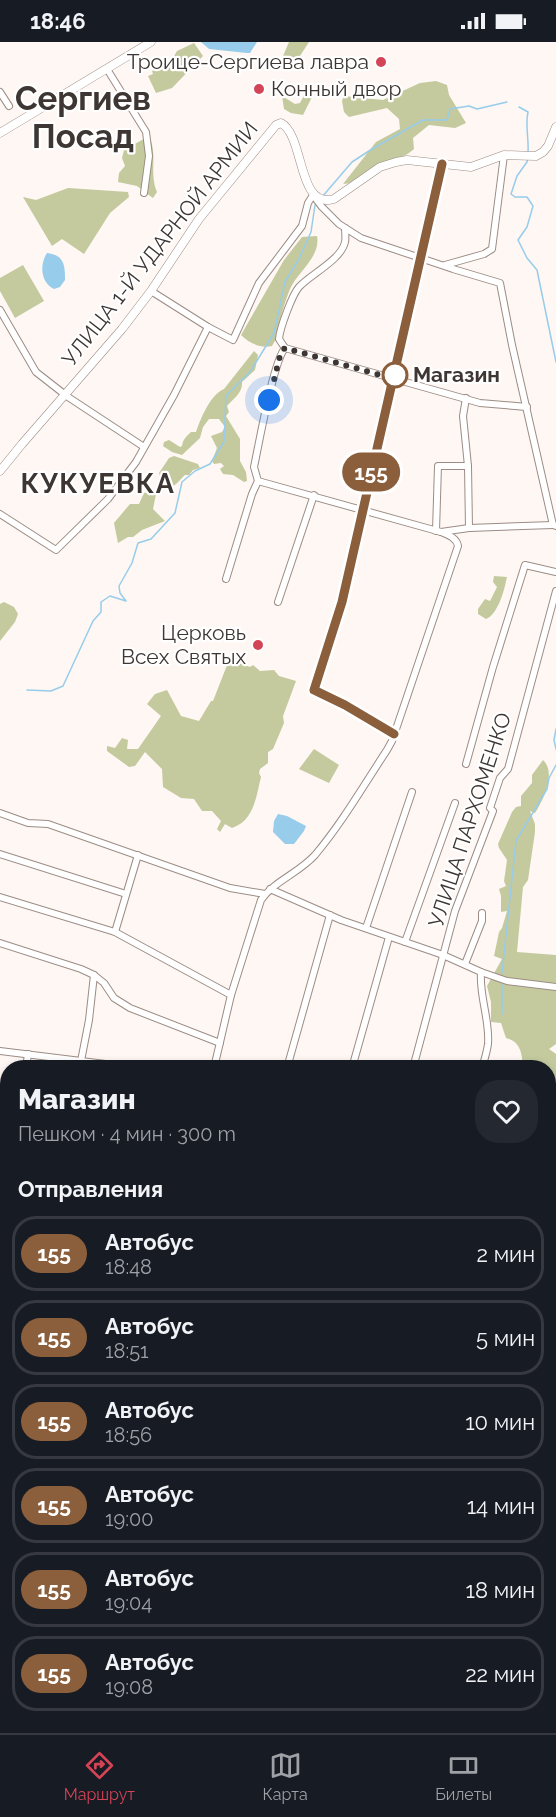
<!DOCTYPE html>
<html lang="ru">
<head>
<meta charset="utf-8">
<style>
	body { margin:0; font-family:Raleway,sans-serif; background:#242831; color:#f1f3f6; height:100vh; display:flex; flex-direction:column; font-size:22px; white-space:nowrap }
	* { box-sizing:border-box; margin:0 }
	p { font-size:20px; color:#9ea1a6 }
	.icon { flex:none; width:33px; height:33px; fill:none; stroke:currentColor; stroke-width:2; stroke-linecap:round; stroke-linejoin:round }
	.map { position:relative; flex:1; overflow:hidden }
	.sheet { position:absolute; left:0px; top:1018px; width:556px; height:674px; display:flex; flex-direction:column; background:#171b24; border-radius:24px 24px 0 0; box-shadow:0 3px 9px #0003 }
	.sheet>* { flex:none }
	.badge { padding:0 12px; border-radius:20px; font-size:21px; line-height:39px }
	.you { position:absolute; width:30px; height:30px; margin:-15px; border:4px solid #fff; border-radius:50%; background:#1a73e8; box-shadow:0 0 0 9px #1a73e833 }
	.map>.badge { position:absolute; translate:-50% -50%; box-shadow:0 0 0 3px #fff }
	h2 { padding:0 18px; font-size:22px; line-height:54px }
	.round { display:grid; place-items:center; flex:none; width:63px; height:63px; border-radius:24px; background:#242831 }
	.summary { display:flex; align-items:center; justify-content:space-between; height:102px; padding:0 18px }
	h1 { font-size:28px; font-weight:800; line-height:45px }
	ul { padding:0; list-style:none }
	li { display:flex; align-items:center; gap:18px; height:75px; margin:0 12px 9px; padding:0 6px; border:3px solid #363941; border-radius:24px }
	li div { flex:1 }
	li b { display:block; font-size:22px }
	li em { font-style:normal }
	li .badge { min-width:66px; font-weight:700; text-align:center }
	.status { display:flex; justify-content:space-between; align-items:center; height:42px; padding:0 30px; background:#171b24; direction:ltr }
	.status svg { height:16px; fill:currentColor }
	.menu { display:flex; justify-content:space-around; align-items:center; height:84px; border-top:2px solid #363941; background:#171b24; font-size:16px; color:#9ea1a6 }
	.menu a { display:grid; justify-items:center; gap:3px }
	.menu .on { color:#d44457 }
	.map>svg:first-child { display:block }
	.green { fill:#c4ca9e }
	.water { fill:#97cceb }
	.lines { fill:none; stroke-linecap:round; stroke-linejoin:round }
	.stream { stroke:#97cceb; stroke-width:1.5 }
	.minor-casing { stroke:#9c8c85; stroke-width:8 }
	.major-casing { stroke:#9c8c85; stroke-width:9 }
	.minor { stroke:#fff; stroke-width:6 }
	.major { stroke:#fff; stroke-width:8 }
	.line-casing { stroke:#fff; stroke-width:14 }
	.line { stroke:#8b5e3c; stroke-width:9 }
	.walk { stroke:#3d3633; stroke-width:6; stroke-dasharray:0 10.8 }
	.poi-dot { fill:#d44457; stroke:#fff; stroke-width:2 }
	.stop-dot { fill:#fff; stroke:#8b5e3c; stroke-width:3 }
	.labels { text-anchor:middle; stroke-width:4.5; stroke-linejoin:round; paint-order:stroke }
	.poi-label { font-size:21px; fill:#3d3633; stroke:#fff; text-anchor:end }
	.street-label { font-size:21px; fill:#3d3633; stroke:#fff }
	.stop-label { font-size:21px; font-weight:bold; fill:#3d3633; stroke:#fff; text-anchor:start }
	.district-label { font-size:27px; font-weight:bold; letter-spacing:1.5px; fill:#3d3633; stroke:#fff }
	.town-label { font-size:33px; font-weight:bold; fill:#3d3633; stroke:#fff }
</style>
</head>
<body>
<div class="status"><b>18:46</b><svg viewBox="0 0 49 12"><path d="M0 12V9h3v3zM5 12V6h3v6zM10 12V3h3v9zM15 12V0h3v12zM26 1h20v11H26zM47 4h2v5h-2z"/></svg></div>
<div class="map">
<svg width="556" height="1691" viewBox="0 0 556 1691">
	<rect width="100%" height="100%" fill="#fef7f3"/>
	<g class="green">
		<polygon points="289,0 309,0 298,17 294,17 288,26 280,21"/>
		<polygon points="194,1 203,14 172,46 156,51 148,34 153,32 152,29 171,20 177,9"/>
		<path d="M436 39 447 43 449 53 466 81 455 86 429 83 413 96 414 107C403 118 389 117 375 124 364 130 356 142 343 142L376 100 400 87 399 77 387 66 349 75 344 70 342 59 344 54 383 58 420 41Z"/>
		<polygon points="308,46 315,49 303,73 291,71 284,67 282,54 295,62 300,61"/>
		<path d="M149 94C158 112 149 131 157 150L153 156 137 144 118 140 119 131 125 124 122 116 124 108Z"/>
		<polygon points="68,146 128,150 129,155 110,171 84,212 62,197 52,204 23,155 36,158"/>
		<path d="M317 194C321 215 298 229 290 247 284 262 279 280 276 297L272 304C261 307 249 301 241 293L284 218 302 195Z"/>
		<polygon points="23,223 44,259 15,276 0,249 0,236"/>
		<path d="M254 309 258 313 255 328 242 340C243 351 233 357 227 364L229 370 226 374 240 397V419L246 430 247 439 244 440 233 433 223 432 220 427 224 424 221 421 214 422 212 419 217 406 211 394 222 390 225 385 219 377H209L203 385 200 396 182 413 172 410 163 404 164 400 169 398 180 405 182 404C183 397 186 395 191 390H196C201 376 210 353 224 347Z"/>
		<path d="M174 414 198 422 200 426 193 428 189 433H185C178 439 174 448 164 445L159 431 169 416Z"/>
		<polygon points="151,450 156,452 153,467 165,479 142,488 133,495 128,495 118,501 114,481 130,462 139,462 144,451"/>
		<path d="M494 534 507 535 506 539C504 550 497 573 486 577L478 572V567L485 557 490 559 497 545 493 540Z"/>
		<polygon points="4,560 14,565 18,572 15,580 0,599 0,562"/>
		<path d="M237 610 236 619 250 625 253 623 260 629 274 628 279 634 296 639 283 674 284 681 273 707 268 710V721L260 727 259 731 261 735C256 755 254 779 232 786L225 782 220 790 217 787 221 779 212 769H202L194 757 181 756 163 745 162 727 145 710 135 724 129 725 107 709V704L115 706 122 696 128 698 127 707H138L161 674 147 662 155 652 167 648 181 674 199 679 211 659H213L231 613Z"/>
		<polygon points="314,707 339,723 329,741 299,727"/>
		<path d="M543 718C556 730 545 755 535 771L530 769 535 782V790L528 838 523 845 517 910 556 913V1002L549 1007 556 1012V1108L549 1104V1026H523C522 1012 521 1000 506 996L501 981 491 980V960L487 944 502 917 494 914 499 890 502 886 507 869 501 870V854L499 847 506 844 504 839 507 818 499 806 498 802 512 770 516 765 521 764V754L532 741V733Z"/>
		<polygon points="366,1684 367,1691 181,1691 168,1685"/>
		<polygon points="84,1685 151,1685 162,1691 89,1691"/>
	</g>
	<g class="water">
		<polygon points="201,0 257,0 250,11 247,11 209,7"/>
		<path d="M47 211C64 213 65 223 65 238L60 245 54 247C41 241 39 223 47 211Z"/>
		<polygon points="278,772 287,774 306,784 304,789 294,802 285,802 273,790 274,779"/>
	</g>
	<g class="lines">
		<g class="stream">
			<path d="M519 65 528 70C525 84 529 96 528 111"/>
			<polyline points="528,116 527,120 517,134 511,152 515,155 527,155 533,164 527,185 518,198 527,216 537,228 556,320"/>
			<polyline points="322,155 352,120 372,107 423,78 447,78 450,67 469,64 477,67 507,60"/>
			<polyline points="27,648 51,649 63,644 93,579 101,570 101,560 110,554 126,559 120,551 119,544 132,521 138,501 151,497 175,471 182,440 195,429 210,422 224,400 226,354 250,330 274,291 285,240 299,217 311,190 315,163"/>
			<polyline points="556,687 554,698 556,707"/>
			<polyline points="502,931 516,799 547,747 549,736 556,723"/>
			<polyline points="502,972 502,943"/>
			<polyline points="0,1283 8,1282"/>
			<polyline points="0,1689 2,1691"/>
		</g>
		<g class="minor-casing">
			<g id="minor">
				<polyline points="107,27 146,90 149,114 144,151"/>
				<polyline points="0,50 9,64"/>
				<polyline points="445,223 484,212 492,207 504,113"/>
				<polyline points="151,249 208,285 233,298 259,241 302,184 308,161 313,153 322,165 339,182 361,196 453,227 500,241 512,303 553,483 556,484"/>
				<polyline points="0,268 36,330 68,355 144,405"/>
				<path d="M285 306 279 297C280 286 292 253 299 245 311 232 341 218 345 200 346 196 345 190 345 186"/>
				<polyline points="466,356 463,374 468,424 469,486"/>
				<polyline points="0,472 56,508 108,457 136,420 174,353 208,285"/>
				<polyline points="436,489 438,424 468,424"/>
				<polyline points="441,490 469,486 553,483"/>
				<path d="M226 537 252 452 258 439 254 425C259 402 273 320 285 306L480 361 527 365"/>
				<polyline points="278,560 314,453"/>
				<polyline points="394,692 345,663 314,648 342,560 442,122"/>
				<polyline points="466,722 493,625 525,523 556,530"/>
				<polyline points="0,771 28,781 48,782 230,846 265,852"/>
				<polyline points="0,812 126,852"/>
				<path d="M270 847 341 878 443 913 481 930C479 954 490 978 488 1002 487 1010 484 1019 482 1026"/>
				<polyline points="0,855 115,890 231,953"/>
				<polyline points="366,886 412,750"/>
				<polyline points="115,890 138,813"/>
				<polyline points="405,900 455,761"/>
				<polyline points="0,901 81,927 94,933 104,941 114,956 130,966 220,1001"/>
				<polyline points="465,922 482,879 482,871"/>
				<polyline points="481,930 507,939 556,945"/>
				<polyline points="0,1009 138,1026"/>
				<polyline points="81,1019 89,978 94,933"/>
				<polyline points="215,1023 226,1026"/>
				<polyline points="26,1026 28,1012"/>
				<path d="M214 1026 231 953 261 858C274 839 299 831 315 813 342 781 364 743 387 708L392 699 458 504C457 496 448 493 441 490L258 439"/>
				<polyline points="287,1026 330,873"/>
				<polyline points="352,1026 389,895"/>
				<polyline points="413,1026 455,869 493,769 490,766 500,736 508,727 556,549"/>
				<polyline points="1,1222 8,1169"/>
				<polyline points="0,1318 8,1318"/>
				<polyline points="0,1377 8,1372"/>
				<polyline points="0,1504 8,1501"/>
				<polyline points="0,1640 8,1635"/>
				<polyline points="369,1684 369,1691"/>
			</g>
		</g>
		<g class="major-casing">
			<g id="major">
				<polyline points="0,91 151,0"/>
				<path d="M0 429 22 402 122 287 151 249 199 177 276 83 281 81C305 94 297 168 334 157L380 125 396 120 407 118 471 125 504 113 536 114 543 110 548 104 556 85"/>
				<polyline points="0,1647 8,1653"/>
				<polyline points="0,1658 8,1664"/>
				<polyline points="31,1684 37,1691"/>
				<polyline points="42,1684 47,1691"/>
			</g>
		</g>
		<use href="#minor" class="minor"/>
		<use href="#major" class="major"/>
	</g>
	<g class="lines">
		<g class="line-casing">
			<polyline id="line" points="394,692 345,663 314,648 342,560 442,122"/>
		</g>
		<use href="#line" class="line"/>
		<polyline class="walk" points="269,358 281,310 285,306 394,337 395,333"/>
	</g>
	<g class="poi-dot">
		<circle cx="381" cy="20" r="6"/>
		<circle cx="259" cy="47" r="6"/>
		<circle cx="258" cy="603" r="6"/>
	</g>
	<circle class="stop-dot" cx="395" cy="333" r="12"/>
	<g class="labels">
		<g class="poi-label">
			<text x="369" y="27">Троице-Сергиева лавра</text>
			<text x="271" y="54" text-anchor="start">Конный двор</text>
			<text x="246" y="598">Церковь<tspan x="246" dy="24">Всех Святых</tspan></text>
		</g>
		<g class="street-label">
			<text transform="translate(160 202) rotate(-52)" y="7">УЛИЦА 1-Й УДАРНОЙ АРМИИ</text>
			<text transform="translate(470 778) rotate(-72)" y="7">УЛИЦА ПАРХОМЕНКО</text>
		</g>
		<g class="stop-label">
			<text x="413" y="340">Магазин</text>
		</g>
		<g class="district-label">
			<text x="98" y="451">КУКУЕВКА</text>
		</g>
		<g class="town-label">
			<text x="83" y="68">Сергиев<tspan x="83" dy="38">Посад</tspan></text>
		</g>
	</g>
</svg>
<div class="you" style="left:269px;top:358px"></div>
<b class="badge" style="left:371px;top:430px;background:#8b5e3c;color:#fff">155</b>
<section class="sheet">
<div class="summary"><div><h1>Магазин</h1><p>Пешком · 4 мин · 300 m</p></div><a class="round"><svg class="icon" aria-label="heart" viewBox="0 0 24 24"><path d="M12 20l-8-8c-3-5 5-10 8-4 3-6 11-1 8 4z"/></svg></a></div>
<h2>Отправления</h2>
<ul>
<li><span class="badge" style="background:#8b5e3c;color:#fff">155</span><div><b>Автобус</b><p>18:48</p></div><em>2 мин</em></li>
<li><span class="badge" style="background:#8b5e3c;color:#fff">155</span><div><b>Автобус</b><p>18:51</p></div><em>5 мин</em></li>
<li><span class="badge" style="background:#8b5e3c;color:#fff">155</span><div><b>Автобус</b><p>18:56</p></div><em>10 мин</em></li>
<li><span class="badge" style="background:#8b5e3c;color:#fff">155</span><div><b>Автобус</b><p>19:00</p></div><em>14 мин</em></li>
<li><span class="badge" style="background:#8b5e3c;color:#fff">155</span><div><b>Автобус</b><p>19:04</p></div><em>18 мин</em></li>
<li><span class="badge" style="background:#8b5e3c;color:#fff">155</span><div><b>Автобус</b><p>19:08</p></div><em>22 мин</em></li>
</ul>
</section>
</div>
<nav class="menu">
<a class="on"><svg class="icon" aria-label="directions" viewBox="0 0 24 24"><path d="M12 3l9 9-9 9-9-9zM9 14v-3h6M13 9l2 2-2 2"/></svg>Маршрут</a>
<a><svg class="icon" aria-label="map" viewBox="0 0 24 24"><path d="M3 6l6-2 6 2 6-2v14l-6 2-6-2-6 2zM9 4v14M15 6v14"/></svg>Карта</a>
<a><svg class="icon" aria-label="tickets" viewBox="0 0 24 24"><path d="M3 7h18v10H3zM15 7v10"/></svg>Билеты</a>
</nav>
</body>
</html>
